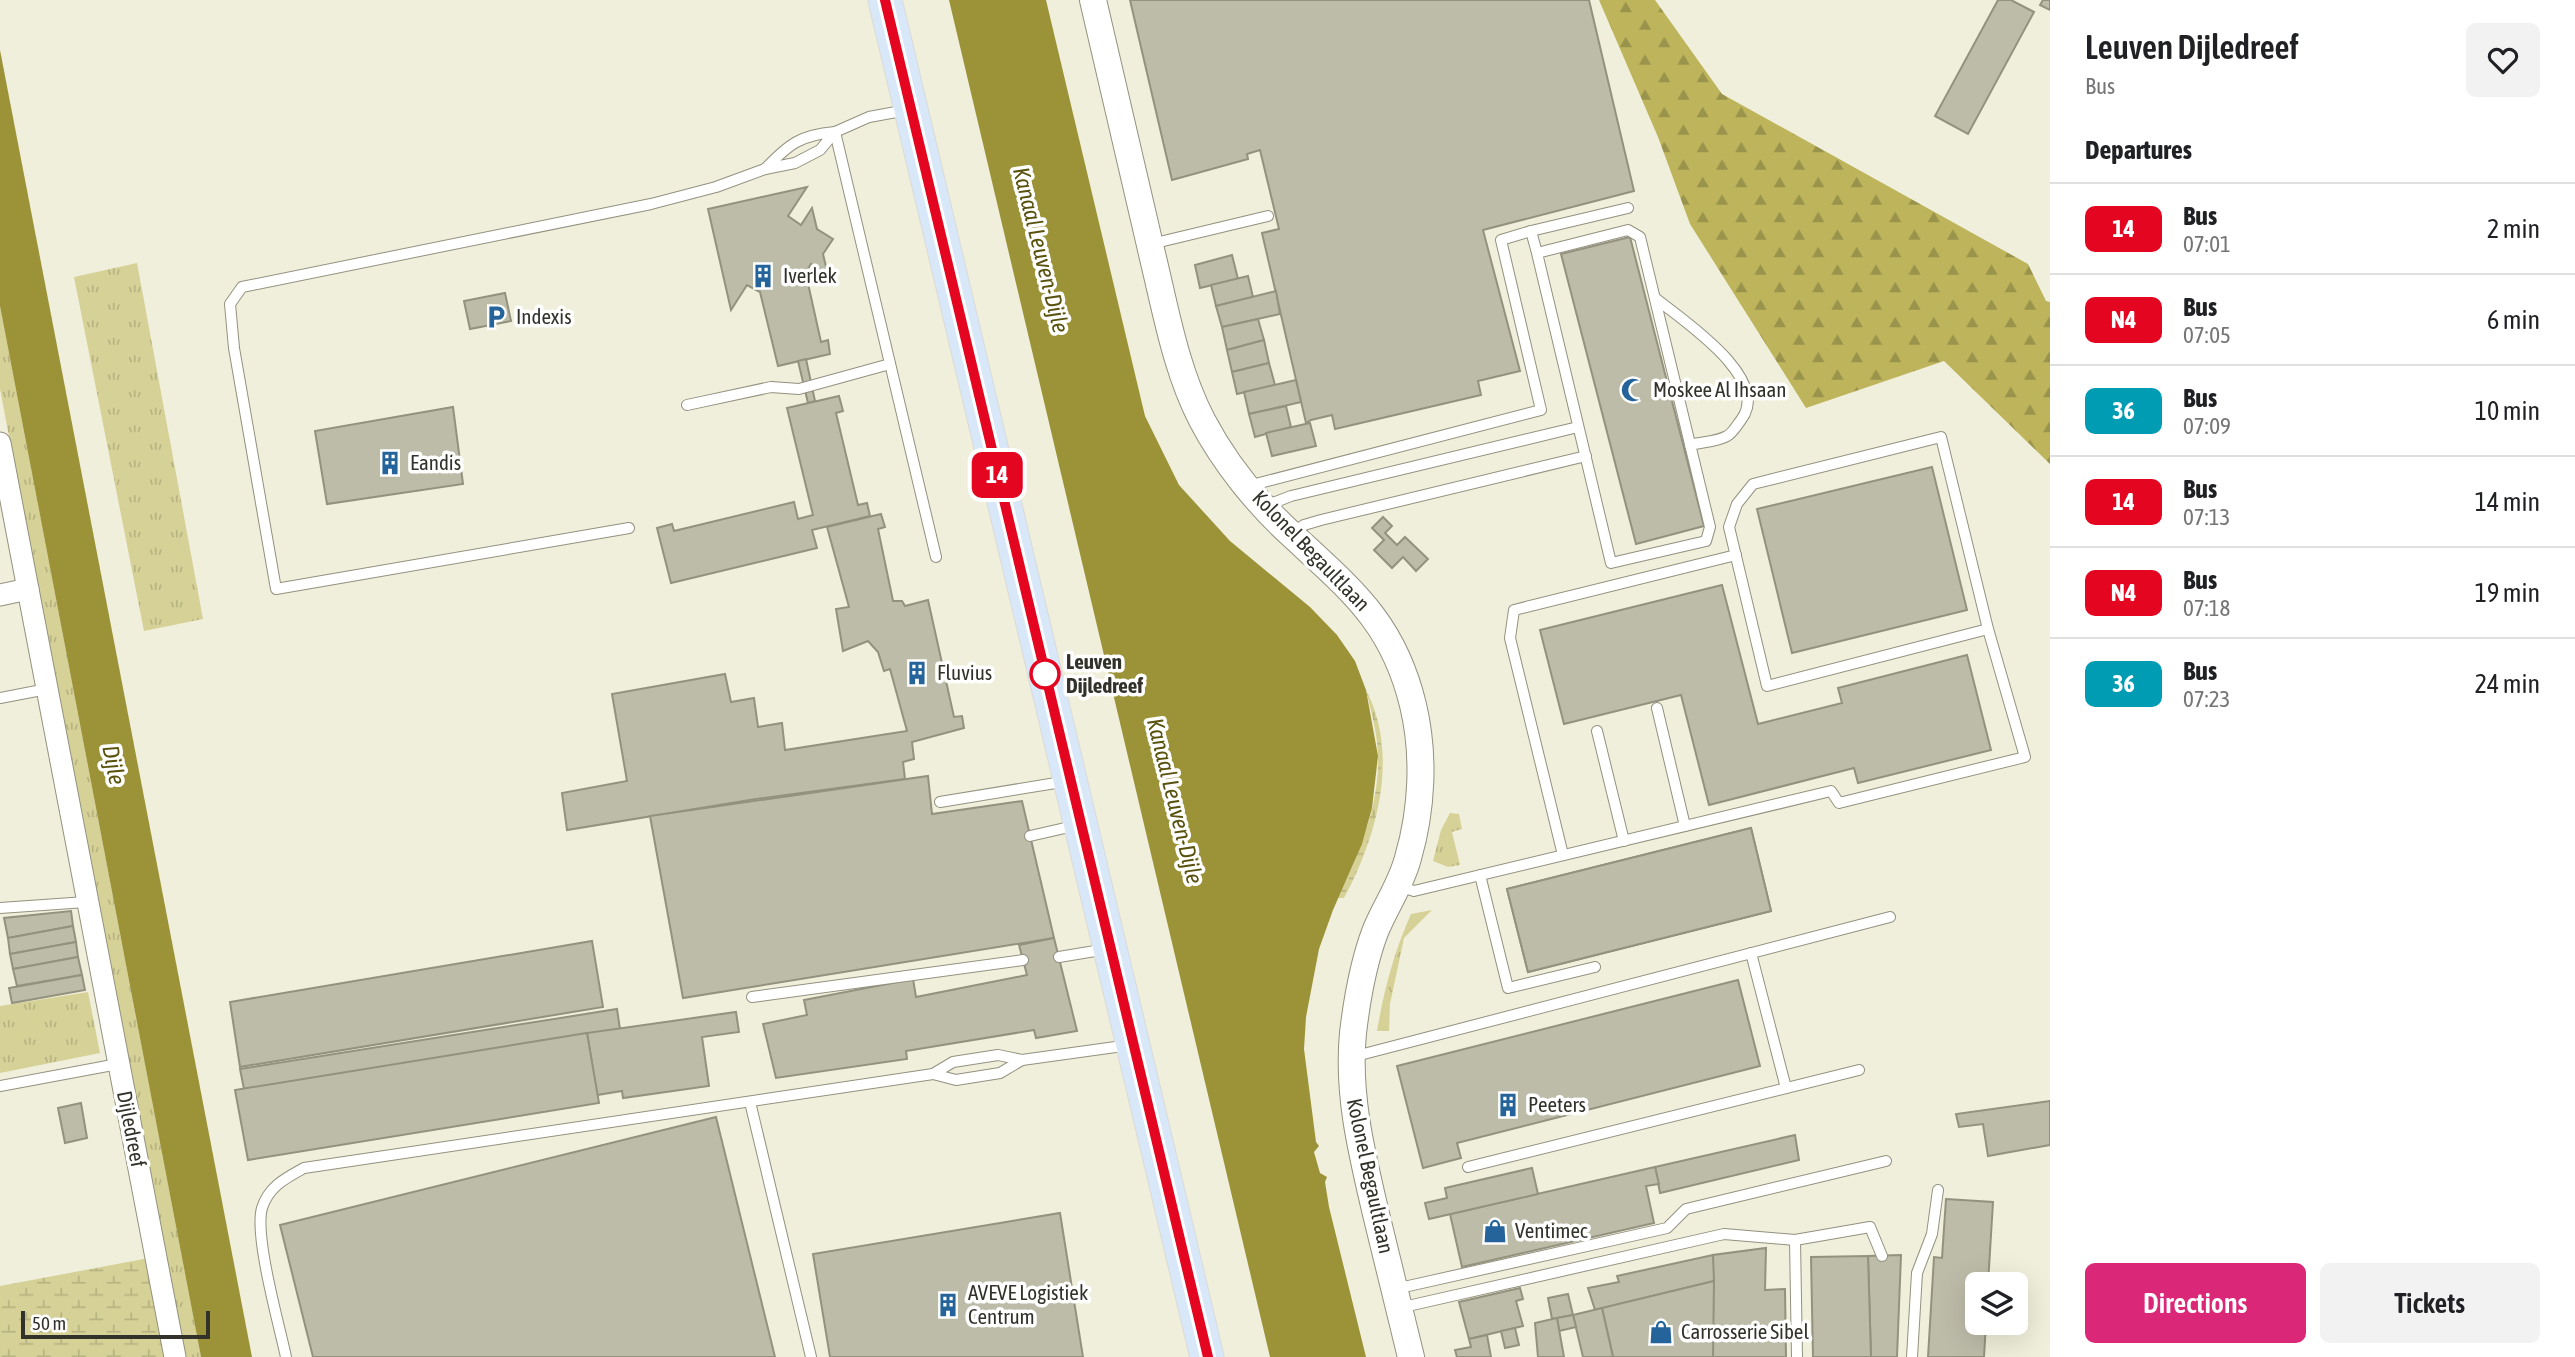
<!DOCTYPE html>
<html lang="en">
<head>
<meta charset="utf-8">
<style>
	body { margin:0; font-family:"Asap Condensed",sans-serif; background:#f2f2f2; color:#202124; height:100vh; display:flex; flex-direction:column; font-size:26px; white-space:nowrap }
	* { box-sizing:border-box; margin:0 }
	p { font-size:23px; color:#757577 }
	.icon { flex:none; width:38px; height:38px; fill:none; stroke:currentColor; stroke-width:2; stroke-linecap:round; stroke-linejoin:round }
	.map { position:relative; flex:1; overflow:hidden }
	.sheet { display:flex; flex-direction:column; background:#fff; width:525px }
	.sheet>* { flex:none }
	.badge { padding:0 14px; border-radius:10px; font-size:24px; line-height:46px }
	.buttons { position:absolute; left:1965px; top:1272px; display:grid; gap:14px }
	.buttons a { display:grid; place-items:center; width:63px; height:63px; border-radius:10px; background:#fff; box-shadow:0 7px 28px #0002; font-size:35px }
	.scale { position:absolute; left:21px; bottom:18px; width:189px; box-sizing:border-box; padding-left:7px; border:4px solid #32312a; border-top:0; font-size:19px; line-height:24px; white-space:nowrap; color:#32312a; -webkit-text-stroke:5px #fff; paint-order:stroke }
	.map>.badge { position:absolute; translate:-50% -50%; box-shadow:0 0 0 4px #fff }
	h2 { padding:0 35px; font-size:26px; line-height:63px }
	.round { display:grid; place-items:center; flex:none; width:74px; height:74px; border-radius:10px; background:#f2f2f2 }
	.headline { display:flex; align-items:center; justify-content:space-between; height:119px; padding:0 35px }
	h1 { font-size:33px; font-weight:600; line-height:52px }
	.primary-button { display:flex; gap:14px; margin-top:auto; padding:14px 35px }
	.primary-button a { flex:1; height:80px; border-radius:10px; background:#db2777; color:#fff; font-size:28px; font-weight:600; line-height:80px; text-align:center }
	.primary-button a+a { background:#f2f2f2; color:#202124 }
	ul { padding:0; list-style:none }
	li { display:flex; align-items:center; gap:21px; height:91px; padding:0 35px; border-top:2px solid #e0e0e0 }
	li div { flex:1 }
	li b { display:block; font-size:26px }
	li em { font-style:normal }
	li .badge { min-width:77px; font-weight:700; text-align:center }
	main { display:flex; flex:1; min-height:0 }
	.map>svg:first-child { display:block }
	.grass { fill:url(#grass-tufts) }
	.forest { fill:url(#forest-firs) }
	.wetland { fill:url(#wetland-marsh) }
	.water { fill:#9c9339 }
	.building { fill:#bdbca9; stroke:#93927f; stroke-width:2 }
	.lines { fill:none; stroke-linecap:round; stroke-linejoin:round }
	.service-casing { stroke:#93917f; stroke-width:12 }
	.minor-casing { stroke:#93917f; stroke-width:23 }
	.tertiary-casing { stroke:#93917f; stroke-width:28 }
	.primary-casing { stroke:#dadad9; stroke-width:35 }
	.service { stroke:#fff; stroke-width:10 }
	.minor { stroke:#fff; stroke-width:21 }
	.tertiary { stroke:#fff; stroke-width:26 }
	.primary { stroke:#d8e8f9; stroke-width:33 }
	.line-casing { stroke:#fff; stroke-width:16 }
	.line { stroke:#e40521; stroke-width:10 }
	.stop-dot { fill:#fff; stroke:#e40521; stroke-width:3.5 }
	.labels { text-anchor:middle; stroke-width:7; stroke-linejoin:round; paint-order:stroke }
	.poi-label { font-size:21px; fill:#32312a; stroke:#fff; text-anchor:start }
	.street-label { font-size:21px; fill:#32312a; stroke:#fff }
	.stop-label { font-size:21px; font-weight:bold; fill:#32312a; stroke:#fff; text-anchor:start }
	.water-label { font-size:23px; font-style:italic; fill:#59520e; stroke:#fff }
</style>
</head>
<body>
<main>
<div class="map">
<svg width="2050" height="1357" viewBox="0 0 2050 1357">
	<defs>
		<pattern id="grass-tufts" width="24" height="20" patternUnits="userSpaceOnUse" patternTransform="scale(1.75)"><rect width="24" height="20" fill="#d6d197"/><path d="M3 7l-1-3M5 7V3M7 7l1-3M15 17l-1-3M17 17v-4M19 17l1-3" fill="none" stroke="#b8b482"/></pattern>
		<pattern id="forest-firs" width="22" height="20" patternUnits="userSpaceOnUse" patternTransform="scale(1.75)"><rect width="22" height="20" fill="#bdb45b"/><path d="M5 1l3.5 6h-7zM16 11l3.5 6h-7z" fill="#9a934b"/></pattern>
		<pattern id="wetland-marsh" width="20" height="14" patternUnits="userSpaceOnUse" patternTransform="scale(1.75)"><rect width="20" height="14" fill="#d6d197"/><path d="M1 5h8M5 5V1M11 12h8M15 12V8" fill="none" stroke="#b8b482"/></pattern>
	</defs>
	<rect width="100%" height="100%" fill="#f0efdb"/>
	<g class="grass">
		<polygon points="137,263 203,619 144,631 74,277"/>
		<polygon points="0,306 201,1357 183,1357 0,389"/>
		<polygon points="1450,813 1459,814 1462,829 1452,832 1460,865 1448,867 1433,861 1441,830"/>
		<path d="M1432 910 1404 938 1390 1004 1389 1031H1377C1384 990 1394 952 1411 914Z"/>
		<polygon points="88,992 100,1053 0,1073 0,1006"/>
	</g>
	<polygon class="forest" points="1599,0 1655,0 1722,94 2028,264 2046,301 2050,302 2050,464 1944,361 1806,408 1690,224 1658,137"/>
	<g class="wetland">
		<path d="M1366 690C1400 755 1377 837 1344 898H1338C1359 854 1380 804 1378 754 1377 732 1371 711 1366 690Z"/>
		<polygon points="149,1258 167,1357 0,1357 0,1286"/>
	</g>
	<g class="water">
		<polygon points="949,0 1046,0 1145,416 1179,485 1230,541 1310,607 1337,635 1355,661 1366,690 1378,756 1372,808 1362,844 1333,910 1319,949 1306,1017 1304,1049 1316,1142 1319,1146 1314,1152 1320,1173 1327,1177 1325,1182 1329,1207 1366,1357 1270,1357"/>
		<polygon points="0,50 252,1357 201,1357 0,306"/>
	</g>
	<g class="building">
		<polygon points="1130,0 1589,0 1634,191 1483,230 1520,371 1478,381 1481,395 1335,429 1332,415 1311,420 1306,423 1262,233 1279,229 1260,150 1247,154 1248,159 1172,180"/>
		<polygon points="1998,0 2011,0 2034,12 1968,134 1935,116"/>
		<polygon points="2043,0 2050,0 2050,10 2040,5"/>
		<polygon points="807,187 788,216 801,225 812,208 817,229 833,239 823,254 828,275 811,264 803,277 807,279 821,342 828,340 830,354 778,366 760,292 747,285 731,310 708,209"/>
		<polygon points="1630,237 1704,526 1636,544 1561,254"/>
		<polygon points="1232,255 1238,279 1200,288 1195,265"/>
		<polygon points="1248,276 1253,297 1216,306 1211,285"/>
		<polygon points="1276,291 1280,314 1222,327 1216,306"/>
		<polygon points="505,293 511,321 470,329 464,301"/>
		<polygon points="1258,319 1264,340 1227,350 1222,327"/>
		<polygon points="1264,340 1269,363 1232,372 1227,350"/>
		<polygon points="806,359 815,401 808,403 798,361"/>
		<polygon points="1269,363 1275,385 1237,394 1232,372"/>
		<polygon points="1296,380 1301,402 1249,414 1244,392"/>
		<polygon points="839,396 843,411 836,413 858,505 867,503 870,516 812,530 817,548 671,583 657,528 672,524 674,531 794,502 798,519 813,515 787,408"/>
		<polygon points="1286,406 1291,427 1255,437 1249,414"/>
		<polygon points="453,407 463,484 327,504 315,431"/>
		<polygon points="1310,423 1316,446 1272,456 1266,433"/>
		<polygon points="1932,467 1967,610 1792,653 1757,509"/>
		<polygon points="881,514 885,527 878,529 893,601 902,601 905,606 928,600 954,717 962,716 964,728 912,742 914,759 903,762 905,779 756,799 567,830 562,793 627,781 612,694 725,674 731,702 754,698 758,727 782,723 785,750 907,731 890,669 884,671 878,652 868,641 843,651 836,609 849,607 827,527"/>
		<polygon points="1383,517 1392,526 1385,533 1397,545 1405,537 1428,559 1416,571 1403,557 1392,568 1374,550 1384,540 1372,528"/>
		<polygon points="1722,585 1758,724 1842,703 1838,688 1967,655 1991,750 1858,783 1854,768 1709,805 1681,695 1564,724 1540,630"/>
		<polygon points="928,776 932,814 1022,801 1054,938 683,998 650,816"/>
		<polygon points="1751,828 1771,911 1528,972 1507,889"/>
		<polygon points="1751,828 1771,911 1528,972 1507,889"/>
		<polygon points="71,911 73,926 8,938 4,918"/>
		<polygon points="73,926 76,942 10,954 8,938"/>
		<polygon points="1054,938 1077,1031 1036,1038 1034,1030 906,1051 907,1059 776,1078 763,1024 807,1015 804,1000 913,979 916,997 1027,975 1019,945"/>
		<polygon points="592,941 603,1007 240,1067 230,1002"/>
		<polygon points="76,942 78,957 13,969 10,954"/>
		<polygon points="78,957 82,975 17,986 13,969"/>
		<polygon points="82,975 85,990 12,1003 9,988"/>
		<polygon points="1738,980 1760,1066 1457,1143 1461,1158 1423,1168 1397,1066"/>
		<polygon points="617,1009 620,1029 244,1089 240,1069"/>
		<polygon points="736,1012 739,1032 702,1037 709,1086 623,1098 622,1091 597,1095 587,1033"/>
		<polygon points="587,1033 599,1103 248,1160 235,1090"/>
		<polygon points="2050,1101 2050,1145 1988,1156 1983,1124 1959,1127 1956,1114"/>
		<polygon points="81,1103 87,1138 65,1143 58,1108"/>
		<polygon points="716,1117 775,1357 313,1357 280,1225"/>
		<polygon points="1795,1135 1799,1160 1660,1193 1655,1167"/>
		<polygon points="1655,1167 1659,1184 1646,1186 1654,1223 1462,1267 1450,1214"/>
		<polygon points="1532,1168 1538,1194 1429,1219 1425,1203 1447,1198 1445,1188"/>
		<polygon points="1946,1199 1993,1202 1988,1284 1978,1284 1978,1323 1986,1323 1984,1357 1928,1357 1934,1257 1942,1258"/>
		<polygon points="1060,1213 1083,1357 830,1357 813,1254"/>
		<polygon points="1766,1248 1765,1290 1785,1289 1786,1357 1713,1357 1713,1255"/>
		<polygon points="1713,1255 1714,1281 1595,1310 1588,1288 1619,1282 1617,1276"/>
		<polygon points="1901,1255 1897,1357 1871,1357 1868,1256"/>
		<polygon points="1868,1256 1871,1357 1813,1357 1811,1257"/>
		<polygon points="1714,1281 1713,1357 1613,1357 1602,1308"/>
		<polygon points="1520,1288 1523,1299 1516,1301 1523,1326 1469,1339 1459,1302"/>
		<polygon points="1568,1294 1573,1315 1552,1319 1548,1298"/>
		<polygon points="1602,1308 1613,1357 1583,1357 1573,1315"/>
		<polygon points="1573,1315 1576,1327 1559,1331 1557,1318"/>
		<polygon points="1557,1318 1564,1357 1538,1357 1535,1323"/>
		<polygon points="1515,1328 1519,1345 1505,1348 1501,1331"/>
		<polygon points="1487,1335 1491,1357 1457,1357 1455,1350 1471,1347 1469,1339"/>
	</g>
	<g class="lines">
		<g class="service-casing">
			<g id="service">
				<polyline points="907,110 869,117 835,132 936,557"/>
				<path d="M835 132 820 150 795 163 765 169C789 144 800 135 835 132Z"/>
				<polyline points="1151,244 1268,216"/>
				<path d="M1537 253 1628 230 1640 237 1710 527 1706 541 1611 563C1587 460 1561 356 1537 253L1531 231 1628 208"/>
				<path d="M1655 298C1682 320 1773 379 1741 420 1737 425 1732 434 1727 436 1717 442 1701 442 1690 445"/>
				<polyline points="687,405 771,387 799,389 890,364"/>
				<polyline points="1248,486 1541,410 1501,240 1531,231"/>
				<polyline points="1265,506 1291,496 1578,427"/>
				<polyline points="629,528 276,589 234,348 230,304 242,287 651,204 716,187 765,169"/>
				<polyline points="1292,533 1304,525 1321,520 1586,456"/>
				<polyline points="0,698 47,689"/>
				<polyline points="1657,708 1685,826"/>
				<polyline points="1597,731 1624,841"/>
				<polyline points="940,802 1068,781"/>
				<polyline points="1030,836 1078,825"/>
				<polyline points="1563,855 1510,638 1514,610 1736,555"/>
				<polyline points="1480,875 1508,988 1595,967"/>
				<polyline points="1398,886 1414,891 1831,791 1839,803 2025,757 1988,629 1941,437 1753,484 1737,504 1729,527 1767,686 1988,629"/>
				<polyline points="0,908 86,902"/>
				<polyline points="1751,953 1786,1088"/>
				<polyline points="1059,957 1107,949"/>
				<polyline points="752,997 1023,960"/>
				<polygon points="998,1055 1022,1060 1000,1073 956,1080 933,1074 953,1062"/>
				<polyline points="1352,1057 1890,917"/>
				<polyline points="1022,1060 1130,1045"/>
				<polyline points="0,1086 118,1064"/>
				<polyline points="750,1102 811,1357"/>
				<polyline points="1468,1167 1859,1070"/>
				<polyline points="1795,1240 1797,1357"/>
				<polyline points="1395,1289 1667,1228 1686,1209 1886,1161"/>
				<polyline points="1399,1308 1724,1234 1795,1240 1870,1227 1882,1256"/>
				<path d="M286 1357C279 1324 254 1236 262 1208 269 1186 286 1178 304 1168L933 1074"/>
				<polyline points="1912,1357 1917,1273 1932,1234 1938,1190"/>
			</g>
		</g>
		<g class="minor-casing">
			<g id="minor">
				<polyline points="0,443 175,1357"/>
				<polyline points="0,595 28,589"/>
			</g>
		</g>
		<g class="tertiary-casing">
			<path id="tertiary" d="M1093 0C1113 86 1133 172 1153 258 1166 312 1176 370 1202 420 1224 462 1257 503 1292 535 1351 590 1393 622 1413 705 1425 755 1422 810 1408 858 1401 885 1385 907 1375 932 1363 964 1357 999 1353 1033 1347 1095 1362 1154 1376 1214 1388 1262 1399 1309 1411 1357"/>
		</g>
		<g class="primary-casing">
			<polyline id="primary" points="885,0 1207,1357"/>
		</g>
		<use href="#service" class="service"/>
		<use href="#minor" class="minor"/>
		<use href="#tertiary" class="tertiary"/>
		<use href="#primary" class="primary"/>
	</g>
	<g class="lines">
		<g class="line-casing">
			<polyline id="line" points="885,0 1208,1357"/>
		</g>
		<use href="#line" class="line"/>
	</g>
	<defs>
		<g id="building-bare" transform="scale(1.89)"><path d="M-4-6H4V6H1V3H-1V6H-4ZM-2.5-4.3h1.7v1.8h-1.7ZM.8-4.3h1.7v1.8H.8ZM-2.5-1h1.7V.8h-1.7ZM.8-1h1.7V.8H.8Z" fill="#24649a" stroke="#fff" stroke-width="2.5" paint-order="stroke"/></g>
		<g id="parking-bare" transform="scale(1.89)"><path d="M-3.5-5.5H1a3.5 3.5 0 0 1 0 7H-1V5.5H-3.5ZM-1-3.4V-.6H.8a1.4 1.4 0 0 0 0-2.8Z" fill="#24649a" stroke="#fff" stroke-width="2.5" paint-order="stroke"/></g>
		<g id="mosque-bare" transform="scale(1.89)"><path d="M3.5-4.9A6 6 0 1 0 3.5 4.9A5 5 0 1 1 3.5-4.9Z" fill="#24649a" stroke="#fff" stroke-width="2.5" paint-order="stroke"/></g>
		<g id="shop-bare" transform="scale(1.89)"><path d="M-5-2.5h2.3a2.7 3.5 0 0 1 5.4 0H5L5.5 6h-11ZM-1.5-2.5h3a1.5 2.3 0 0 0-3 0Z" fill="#24649a" stroke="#fff" stroke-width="2.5" paint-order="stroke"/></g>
	</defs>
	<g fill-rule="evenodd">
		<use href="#building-bare" x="763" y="276"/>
		<use href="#parking-bare" x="496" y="317"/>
		<use href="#mosque-bare" x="1633" y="390"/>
		<use href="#building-bare" x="390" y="463"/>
		<use href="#building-bare" x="917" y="673"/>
		<use href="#building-bare" x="1508" y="1105"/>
		<use href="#shop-bare" x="1495" y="1231"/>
		<use href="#building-bare" x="948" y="1305"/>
		<use href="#shop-bare" x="1661" y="1332"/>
	</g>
	<circle class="stop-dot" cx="1045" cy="674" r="14"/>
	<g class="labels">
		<g class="poi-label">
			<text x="783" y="283">Iverlek</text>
			<text x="516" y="324">Indexis</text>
			<text x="1653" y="397">Moskee Al Ihsaan</text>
			<text x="410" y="470">Eandis</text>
			<text x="937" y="680">Fluvius</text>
			<text x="1528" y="1112">Peeters</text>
			<text x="1515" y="1238">Ventimec</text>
			<text x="968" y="1300">AVEVE Logistiek<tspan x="968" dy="24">Centrum</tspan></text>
			<text x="1681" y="1339">Carrosserie Sibel</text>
		</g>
		<g class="street-label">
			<text transform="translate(1311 551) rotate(46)" y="7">Kolonel Begaultlaan</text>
			<text transform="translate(131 1129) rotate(79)" y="7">Dijledreef</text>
			<text transform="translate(1370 1176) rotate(78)" y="7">Kolonel Begaultlaan</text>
		</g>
		<g class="stop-label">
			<text x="1066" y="669">Leuven<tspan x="1066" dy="24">Dijledreef</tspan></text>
		</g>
		<g class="water-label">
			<text transform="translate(1041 250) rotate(76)" y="8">Kanaal Leuven-Dijle</text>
			<text transform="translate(114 765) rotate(79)" y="8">Dijle</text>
			<text transform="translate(1175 801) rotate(76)" y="8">Kanaal Leuven-Dijle</text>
		</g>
	</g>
</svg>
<div class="buttons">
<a><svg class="icon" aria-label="layers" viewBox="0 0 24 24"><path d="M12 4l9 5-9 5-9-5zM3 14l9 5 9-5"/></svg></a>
</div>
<div class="scale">50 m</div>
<b class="badge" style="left:997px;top:475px;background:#e40521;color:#fff">14</b>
</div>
<section class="sheet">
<div class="headline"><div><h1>Leuven Dijledreef</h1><p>Bus</p></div><a class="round"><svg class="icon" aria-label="heart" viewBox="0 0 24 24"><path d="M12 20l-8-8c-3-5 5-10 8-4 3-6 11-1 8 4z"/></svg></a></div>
<h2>Departures</h2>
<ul>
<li><span class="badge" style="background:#e40521;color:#fff">14</span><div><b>Bus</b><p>07:01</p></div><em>2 min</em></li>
<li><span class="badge" style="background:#e40521;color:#fff">N4</span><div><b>Bus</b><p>07:05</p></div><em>6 min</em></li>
<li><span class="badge" style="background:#009cb4;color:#fff">36</span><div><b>Bus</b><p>07:09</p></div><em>10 min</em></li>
<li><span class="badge" style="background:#e40521;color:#fff">14</span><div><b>Bus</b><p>07:13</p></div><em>14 min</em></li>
<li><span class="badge" style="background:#e40521;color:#fff">N4</span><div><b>Bus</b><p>07:18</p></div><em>19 min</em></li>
<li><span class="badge" style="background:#009cb4;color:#fff">36</span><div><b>Bus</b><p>07:23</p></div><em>24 min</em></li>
</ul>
<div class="primary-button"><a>Directions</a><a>Tickets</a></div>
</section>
</main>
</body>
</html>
